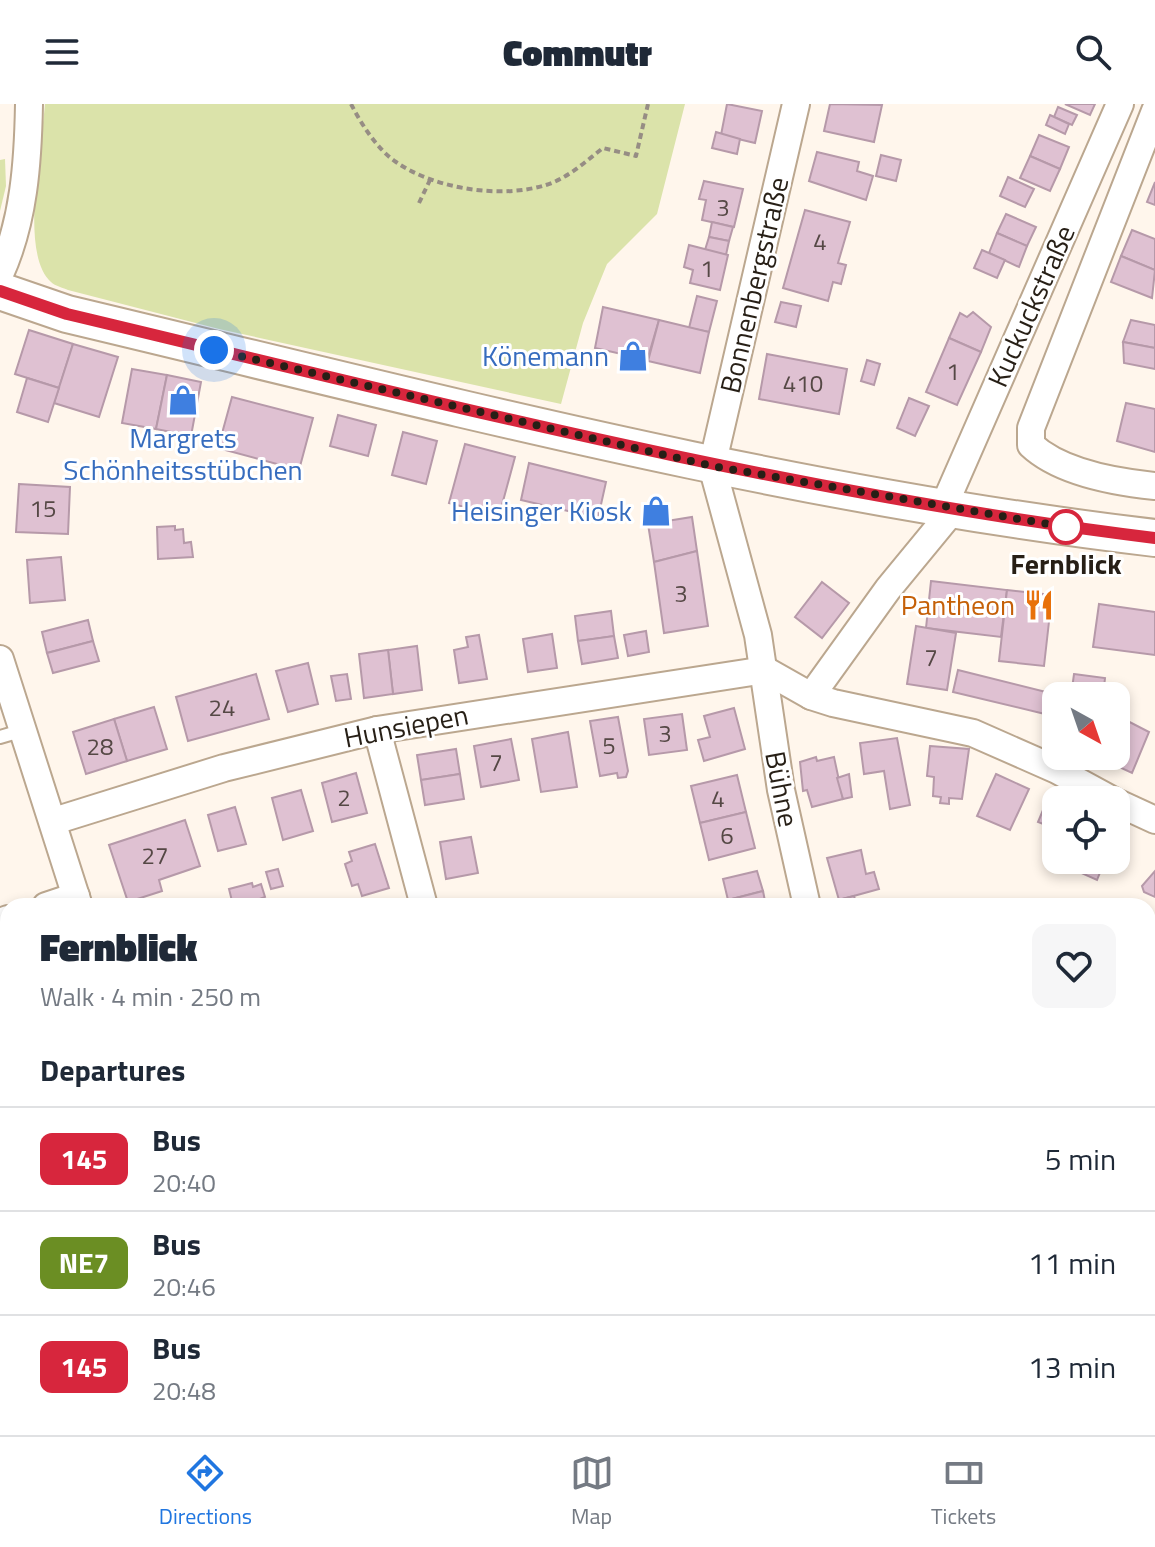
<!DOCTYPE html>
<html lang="en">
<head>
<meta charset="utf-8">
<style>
	body { margin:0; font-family:"Titillium Web",sans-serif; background:#f6f6f7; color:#1f2937; height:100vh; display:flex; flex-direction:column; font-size:30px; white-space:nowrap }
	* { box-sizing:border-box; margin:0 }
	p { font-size:26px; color:#747a83 }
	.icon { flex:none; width:44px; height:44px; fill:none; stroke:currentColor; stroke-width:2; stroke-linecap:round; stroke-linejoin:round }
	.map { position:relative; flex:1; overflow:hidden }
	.side { position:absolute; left:0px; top:794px; width:1156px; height:538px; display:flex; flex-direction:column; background:#fff; border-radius:24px 24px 0 0; box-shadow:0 4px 12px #0003 }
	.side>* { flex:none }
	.badge { padding:0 16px; border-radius:12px; font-size:28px; line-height:52px }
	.needle { width:52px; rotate:140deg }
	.controls { position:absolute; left:1042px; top:578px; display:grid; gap:16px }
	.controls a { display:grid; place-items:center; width:88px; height:88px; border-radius:16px; background:#fff; box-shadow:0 4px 12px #0003; font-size:40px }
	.you { position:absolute; width:40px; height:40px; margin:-20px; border:6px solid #fff; border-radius:50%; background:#1a73e8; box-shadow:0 0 0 12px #1a73e833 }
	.map>.badge { position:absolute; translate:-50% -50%; box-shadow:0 0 0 4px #fff }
	h2 { padding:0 40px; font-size:30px; line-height:72px }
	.round { display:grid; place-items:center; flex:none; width:84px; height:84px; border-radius:16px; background:#f6f6f7 }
	.head { display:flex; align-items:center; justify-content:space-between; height:136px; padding:0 40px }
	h1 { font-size:38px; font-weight:800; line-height:60px }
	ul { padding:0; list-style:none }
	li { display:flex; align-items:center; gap:24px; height:104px; padding:0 40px; border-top:2px solid #e0e1e3 }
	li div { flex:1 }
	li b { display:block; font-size:30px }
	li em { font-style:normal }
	li .badge { min-width:88px; font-weight:700; text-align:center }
	header { display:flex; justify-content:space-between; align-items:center; height:104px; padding:0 40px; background:#fff; font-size:36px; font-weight:800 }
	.tab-bar { display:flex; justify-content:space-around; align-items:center; height:112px; border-top:2px solid #e0e1e3; background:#fff; font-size:22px; color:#747a83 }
	.tab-bar a { display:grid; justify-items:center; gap:4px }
	.tab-bar .on { color:#2076e0 }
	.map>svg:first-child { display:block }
	.green { fill:#dbe3aa }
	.building { fill:#dfc1d2; stroke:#b699a9; stroke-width:2 }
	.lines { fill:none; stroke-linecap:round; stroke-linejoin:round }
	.service-casing { stroke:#bba78f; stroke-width:16 }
	.minor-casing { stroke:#bba78f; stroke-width:30 }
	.secondary-casing { stroke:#bba78f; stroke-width:40 }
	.path { stroke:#968d84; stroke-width:4; stroke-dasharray:6 4; stroke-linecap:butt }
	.service { stroke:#fff; stroke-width:12 }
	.minor { stroke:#fff; stroke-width:26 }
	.secondary { stroke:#fff; stroke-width:36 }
	.line-casing { stroke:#fff; stroke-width:18 }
	.line { stroke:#d7263d; stroke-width:12 }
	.walk { stroke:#271f16; stroke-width:8; stroke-dasharray:0 14.4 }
	.stop-dot { fill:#fff; stroke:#d7263d; stroke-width:4 }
	.labels { text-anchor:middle; stroke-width:6; stroke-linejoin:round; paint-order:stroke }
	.number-label { font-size:24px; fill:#554845 }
	.street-label { font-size:28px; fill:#271f16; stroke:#fff }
	.shop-label { font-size:28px; fill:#366cbe; stroke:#fff; text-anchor:end }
	.stop-label { font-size:28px; font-weight:bold; fill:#271f16; stroke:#fff }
	.food-label { font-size:28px; fill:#c56008; stroke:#fff; text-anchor:end }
</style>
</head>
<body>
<header><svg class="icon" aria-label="menu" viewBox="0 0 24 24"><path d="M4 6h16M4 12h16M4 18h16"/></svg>Commutr<svg class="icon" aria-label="search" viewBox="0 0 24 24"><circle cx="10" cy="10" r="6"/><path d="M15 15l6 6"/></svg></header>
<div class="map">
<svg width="1155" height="1331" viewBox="0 0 1155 1331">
	<rect width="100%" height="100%" fill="#fff6ec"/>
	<g class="green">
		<path d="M45 0H685L657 110 607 160 583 219 561 300 219 225 68 186C64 184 55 182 51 178 19 150 42 40 45 0Z"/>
		<polygon points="5,55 6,82 0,107 0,56"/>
		<polygon points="1155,1260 1155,1331 1115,1331 1116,1324 1148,1324 1148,1266"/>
	</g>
	<g class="building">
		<polygon points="727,0 762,7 755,39 721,31"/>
		<polygon points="830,0 882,1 874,38 824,27"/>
		<polygon points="1065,0 1095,0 1090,11"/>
		<polygon points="1058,3 1077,11 1072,21 1054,13"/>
		<polygon points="1050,11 1069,20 1065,30 1046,21"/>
		<polygon points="716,28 740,35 737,50 712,44"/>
		<polygon points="1039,31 1069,43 1060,65 1030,52"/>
		<polygon points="817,48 859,58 857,67 873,72 866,96 809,77"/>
		<polygon points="881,51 901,56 896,77 876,72"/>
		<polygon points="1030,52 1060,65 1050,87 1020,74"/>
		<polygon points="1008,73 1034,85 1025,103 1000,92"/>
		<polygon points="704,77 743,85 734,123 702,116 706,96 699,95"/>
		<polygon points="1155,78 1155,101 1147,98"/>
		<polygon points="805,106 850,118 838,159 846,161 841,180 833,178 828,197 783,184"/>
		<polygon points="1006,110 1036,123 1027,142 997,129"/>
		<polygon points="712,118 733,123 729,137 709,133"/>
		<polygon points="1132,126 1155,135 1155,166 1121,152"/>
		<polygon points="997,129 1027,142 1019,163 989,149"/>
		<polygon points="709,133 729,137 726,151 705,146"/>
		<polygon points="689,141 728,151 720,186 690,179 693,166 684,163"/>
		<polygon points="982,146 1005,156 997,174 974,164"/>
		<polygon points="1121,152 1155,166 1152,194 1111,178"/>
		<polygon points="697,192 717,197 709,228 689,224"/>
		<polygon points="781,198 801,202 796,223 775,218"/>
		<polygon points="603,203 659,216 644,267 623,262 626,251 595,244"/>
		<polygon points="973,208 991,223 981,248 949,234 960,209 967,213"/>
		<polygon points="659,216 709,228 700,269 648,257"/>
		<polygon points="1131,216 1155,221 1155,244 1123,238"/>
		<polygon points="29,226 73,240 59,284 15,270"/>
		<polygon points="949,234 981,248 957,301 926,288"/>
		<polygon points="1123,238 1155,244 1155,265 1124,259"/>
		<polygon points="73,240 118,253 99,313 54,299"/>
		<polygon points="767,250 847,265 839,310 759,295"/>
		<polygon points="867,256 880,260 874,281 861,277"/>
		<polygon points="132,265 167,271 156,325 122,319"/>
		<polygon points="167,271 201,278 191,332 156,325"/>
		<polygon points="27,274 59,284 48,318 17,308"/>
		<polygon points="232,293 313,314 299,366 218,344"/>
		<polygon points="909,294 929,302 915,332 897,324"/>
		<polygon points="1126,299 1155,305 1155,348 1117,337"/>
		<polygon points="338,311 376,321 368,352 330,342"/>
		<polygon points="403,328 437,337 426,380 392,371"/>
		<polygon points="465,340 515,353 499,412 449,399"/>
		<polygon points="529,359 606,378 598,414 521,396"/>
		<polygon points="19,380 70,383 68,430 16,428"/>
		<polygon points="668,402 670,416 648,420 646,406"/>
		<polygon points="692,413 697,447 654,458 648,420"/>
		<polygon points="175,422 175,426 183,425 184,439 191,438 193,453 158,455 157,423"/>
		<polygon points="697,447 708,522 664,529 654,458"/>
		<polygon points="61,453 65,496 30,499 27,456"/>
		<polygon points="931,477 1007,486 1001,533 926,524"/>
		<polygon points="822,478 849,499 822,534 795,513"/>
		<polygon points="1007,486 1052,491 1044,562 999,557"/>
		<polygon points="1099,500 1155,508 1155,551 1093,543"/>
		<polygon points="611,507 614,532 578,537 575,512"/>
		<polygon points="88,516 93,537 47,549 42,528"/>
		<polygon points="916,522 956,529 947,586 907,580"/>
		<polygon points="646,527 649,548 628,552 624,531"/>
		<polygon points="552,530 557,564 528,568 523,535"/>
		<polygon points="479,531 487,575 459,579 454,546 468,543 466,533"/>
		<polygon points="614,532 618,554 582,560 578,537"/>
		<polygon points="93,537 99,557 53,569 47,549"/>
		<polygon points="417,542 422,586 393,590 388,546"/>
		<polygon points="388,546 393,590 364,594 359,550"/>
		<polygon points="308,559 318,600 288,608 276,567"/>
		<polygon points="958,566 1050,589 1045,610 953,588"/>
		<polygon points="256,570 269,615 188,637 176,593"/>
		<polygon points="347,570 351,595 336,597 331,572"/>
		<polygon points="1074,570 1105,574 1103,592 1071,592"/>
		<polygon points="154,603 167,645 127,657 114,615"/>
		<polygon points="734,604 745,645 704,657 698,636 710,633 704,612"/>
		<polygon points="682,610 687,646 649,651 644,615"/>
		<polygon points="1116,611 1149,628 1132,669 1102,655 1098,664 1082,655 1116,652"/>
		<polygon points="618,613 628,667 626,673 618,674 617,669 600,672 590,617"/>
		<polygon points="114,615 127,657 86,670 73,628"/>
		<polygon points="568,628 577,683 541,688 532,635"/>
		<polygon points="897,634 910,701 890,705 884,667 864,670 860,639"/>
		<polygon points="511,635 519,676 481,683 474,642"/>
		<polygon points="930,642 969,645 962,695 949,694 949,700 940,699 941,693 933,692 934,673 927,672"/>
		<polygon points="456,645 460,670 421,676 417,651"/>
		<polygon points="816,653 817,657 834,653 843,695 812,703 807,686 803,687 800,658"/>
		<polygon points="356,669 367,709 332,718 322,679"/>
		<polygon points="460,670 464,695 425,701 421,676"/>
		<polygon points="849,670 852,693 843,695 837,674"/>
		<polygon points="996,670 1029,685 1010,726 977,712"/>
		<polygon points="737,671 746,708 700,719 691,682"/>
		<polygon points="301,686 313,727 283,736 272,694"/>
		<polygon points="1051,687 1074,696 1056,696 1056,725 1038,718"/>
		<polygon points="235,703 246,740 218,747 208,711"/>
		<polygon points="746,708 755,744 709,756 700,719"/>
		<polygon points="185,716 200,762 159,776 162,787 128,798 109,741"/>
		<polygon points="471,733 478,769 446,775 440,738"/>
		<polygon points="375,740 389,784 362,792 358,780 352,782 345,760 352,757 349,748"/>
		<polygon points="861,746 866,770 874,768 879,785 839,796 827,754"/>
		<polygon points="1071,756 1105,756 1097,776 1068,763"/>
		<polygon points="278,765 283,782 271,785 266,768"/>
		<polygon points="757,767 763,787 728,796 723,775"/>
		<polygon points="1155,767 1155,793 1144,788 1142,782"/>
		<polygon points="252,779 253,783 261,780 265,793 257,796 258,802 229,802 232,797 229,785"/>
		<polygon points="763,787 766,802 730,802 728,796"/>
		<polygon points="854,792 857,802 835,802 834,797"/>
		<polygon points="1155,1011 1155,1072 1148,1074 1148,1014"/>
		<polygon points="1155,1165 1155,1191 1148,1173 1148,1168"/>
		<polygon points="0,1226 8,1226 8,1286 0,1287"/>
		<polygon points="156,1324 188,1324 165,1331 158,1331"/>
		<polygon points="188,1324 199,1324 201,1331 165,1331"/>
		<polygon points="304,1324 339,1324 341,1331 307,1331"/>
		<polygon points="514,1324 554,1324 556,1331 517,1331"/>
		<polygon points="638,1324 672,1324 674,1331 640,1331"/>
		<polygon points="803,1324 847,1324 849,1331 806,1331"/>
		<polygon points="913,1324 952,1324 934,1331 913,1331"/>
		<polygon points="952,1324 962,1324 964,1331 934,1331"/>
	</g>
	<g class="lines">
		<g class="service-casing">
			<polyline id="service" points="0,633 24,626"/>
		</g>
		<g class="minor-casing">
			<g id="minor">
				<polyline points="796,0 712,362 758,531 781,686 807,802"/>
				<path d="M1155 7 1031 324V341C1061 369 1115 378 1155 382"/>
				<path d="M0 170C24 117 28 58 29 0"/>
				<polyline points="943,404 1120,0"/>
				<polyline points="0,555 79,802"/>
				<polyline points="765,566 811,592 833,599 973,629 1057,666 1112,696"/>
				<polyline points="811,592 888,485 953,406"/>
				<polyline points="377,626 424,802"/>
				<polyline points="1116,698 1155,716"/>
				<polyline points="54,717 224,664 377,626 765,566"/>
				<polyline points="46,802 76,792"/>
				<polyline points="0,818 8,815"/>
				<polyline points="1148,1114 1155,1111"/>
				<polyline points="245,1324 248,1331"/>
				<polyline points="600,1324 602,1331"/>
				<polyline points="876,1324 879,1331"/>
			</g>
		</g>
		<g class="secondary-casing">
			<path id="secondary" d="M0 187 67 210C428 296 786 391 1155 434"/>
		</g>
		<g class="path">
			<path d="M351 0C362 21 377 45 396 58 435 85 501 95 546 81 568 74 585 58 603 44L636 52 648 0"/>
			<polyline points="419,99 430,76"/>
		</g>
		<use href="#service" class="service"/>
		<use href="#minor" class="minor"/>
		<use href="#secondary" class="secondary"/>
	</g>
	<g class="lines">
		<g class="line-casing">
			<path id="line" d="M0 187 67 210C428 296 786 389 1155 434"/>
		</g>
		<use href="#line" class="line"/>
		<polyline class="walk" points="214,246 712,362 1077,425 1066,423"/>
	</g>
	<defs>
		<g id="shop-bare" transform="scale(2.4)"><path d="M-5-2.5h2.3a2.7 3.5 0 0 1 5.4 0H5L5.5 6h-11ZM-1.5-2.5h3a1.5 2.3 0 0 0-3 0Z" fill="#3f7fe0" stroke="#fff" stroke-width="2.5" paint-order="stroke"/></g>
		<g id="restaurant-bare" transform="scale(2.4)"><path d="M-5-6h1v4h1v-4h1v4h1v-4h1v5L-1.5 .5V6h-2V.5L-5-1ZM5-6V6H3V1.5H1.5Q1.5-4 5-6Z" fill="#e8710a" stroke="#fff" stroke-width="2.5" paint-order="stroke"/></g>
	</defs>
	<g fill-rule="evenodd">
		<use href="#shop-bare" x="633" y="252"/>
		<use href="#shop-bare" x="183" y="296"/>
		<use href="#shop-bare" x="656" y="407"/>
		<use href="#restaurant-bare" x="1039" y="501"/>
	</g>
	<circle class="stop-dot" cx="1066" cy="423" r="16"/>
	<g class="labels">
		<g class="number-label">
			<text x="723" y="112">3</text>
			<text x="820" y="146">4</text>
			<text x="707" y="173">1</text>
			<text x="953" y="276">1</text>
			<text x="803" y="288">410</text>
			<text x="43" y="413">15</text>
			<text x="681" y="498">3</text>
			<text x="931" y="562">7</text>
			<text x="222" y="612">24</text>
			<text x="665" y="638">3</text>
			<text x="609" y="650">5</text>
			<text x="100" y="651">28</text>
			<text x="496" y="667">7</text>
			<text x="344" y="702">2</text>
			<text x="718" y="703">4</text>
			<text x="727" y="740">6</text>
			<text x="155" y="760">27</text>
		</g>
		<g class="street-label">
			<text transform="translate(754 181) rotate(-77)" y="10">Bonnenbergstraße</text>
			<text transform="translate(1031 202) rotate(-66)" y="10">Kuckuckstraße</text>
			<text transform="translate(406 622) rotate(-11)" y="10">Hunsiepen</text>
			<text transform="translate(782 685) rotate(79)" y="10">Bühne</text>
		</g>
		<g class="shop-label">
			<text x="609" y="262">Könemann</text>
			<text x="183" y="344" text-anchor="middle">Margrets<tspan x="183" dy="32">Schönheitsstübchen</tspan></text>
			<text x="632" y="417">Heisinger Kiosk</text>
		</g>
		<g class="stop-label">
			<text x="1066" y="470">Fernblick</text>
		</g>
		<g class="food-label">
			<text x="1015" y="511">Pantheon</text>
		</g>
	</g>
</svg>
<div class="controls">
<a><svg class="needle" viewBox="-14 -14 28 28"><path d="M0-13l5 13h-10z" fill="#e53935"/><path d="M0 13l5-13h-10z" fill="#747a83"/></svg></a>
<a><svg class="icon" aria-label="locate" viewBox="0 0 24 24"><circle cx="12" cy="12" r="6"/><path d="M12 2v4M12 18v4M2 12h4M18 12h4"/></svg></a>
</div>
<div class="you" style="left:214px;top:246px"></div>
<section class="side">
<div class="head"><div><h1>Fernblick</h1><p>Walk · 4 min · 250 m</p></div><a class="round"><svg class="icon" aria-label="heart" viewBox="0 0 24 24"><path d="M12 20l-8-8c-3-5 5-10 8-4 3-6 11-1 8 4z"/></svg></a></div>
<h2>Departures</h2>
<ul>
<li><span class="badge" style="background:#d7263d;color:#fff">145</span><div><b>Bus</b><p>20:40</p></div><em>5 min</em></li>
<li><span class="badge" style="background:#6b8e23;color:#fff">NE7</span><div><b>Bus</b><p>20:46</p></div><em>11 min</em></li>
<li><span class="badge" style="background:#d7263d;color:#fff">145</span><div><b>Bus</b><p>20:48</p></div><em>13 min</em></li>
</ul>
</section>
</div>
<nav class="tab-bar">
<a class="on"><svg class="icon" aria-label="directions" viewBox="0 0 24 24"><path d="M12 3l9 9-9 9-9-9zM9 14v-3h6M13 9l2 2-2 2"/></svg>Directions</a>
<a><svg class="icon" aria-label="map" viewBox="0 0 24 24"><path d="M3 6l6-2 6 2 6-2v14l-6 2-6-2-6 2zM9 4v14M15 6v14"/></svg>Map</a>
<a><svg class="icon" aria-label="tickets" viewBox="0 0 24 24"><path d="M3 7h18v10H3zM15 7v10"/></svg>Tickets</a>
</nav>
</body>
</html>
